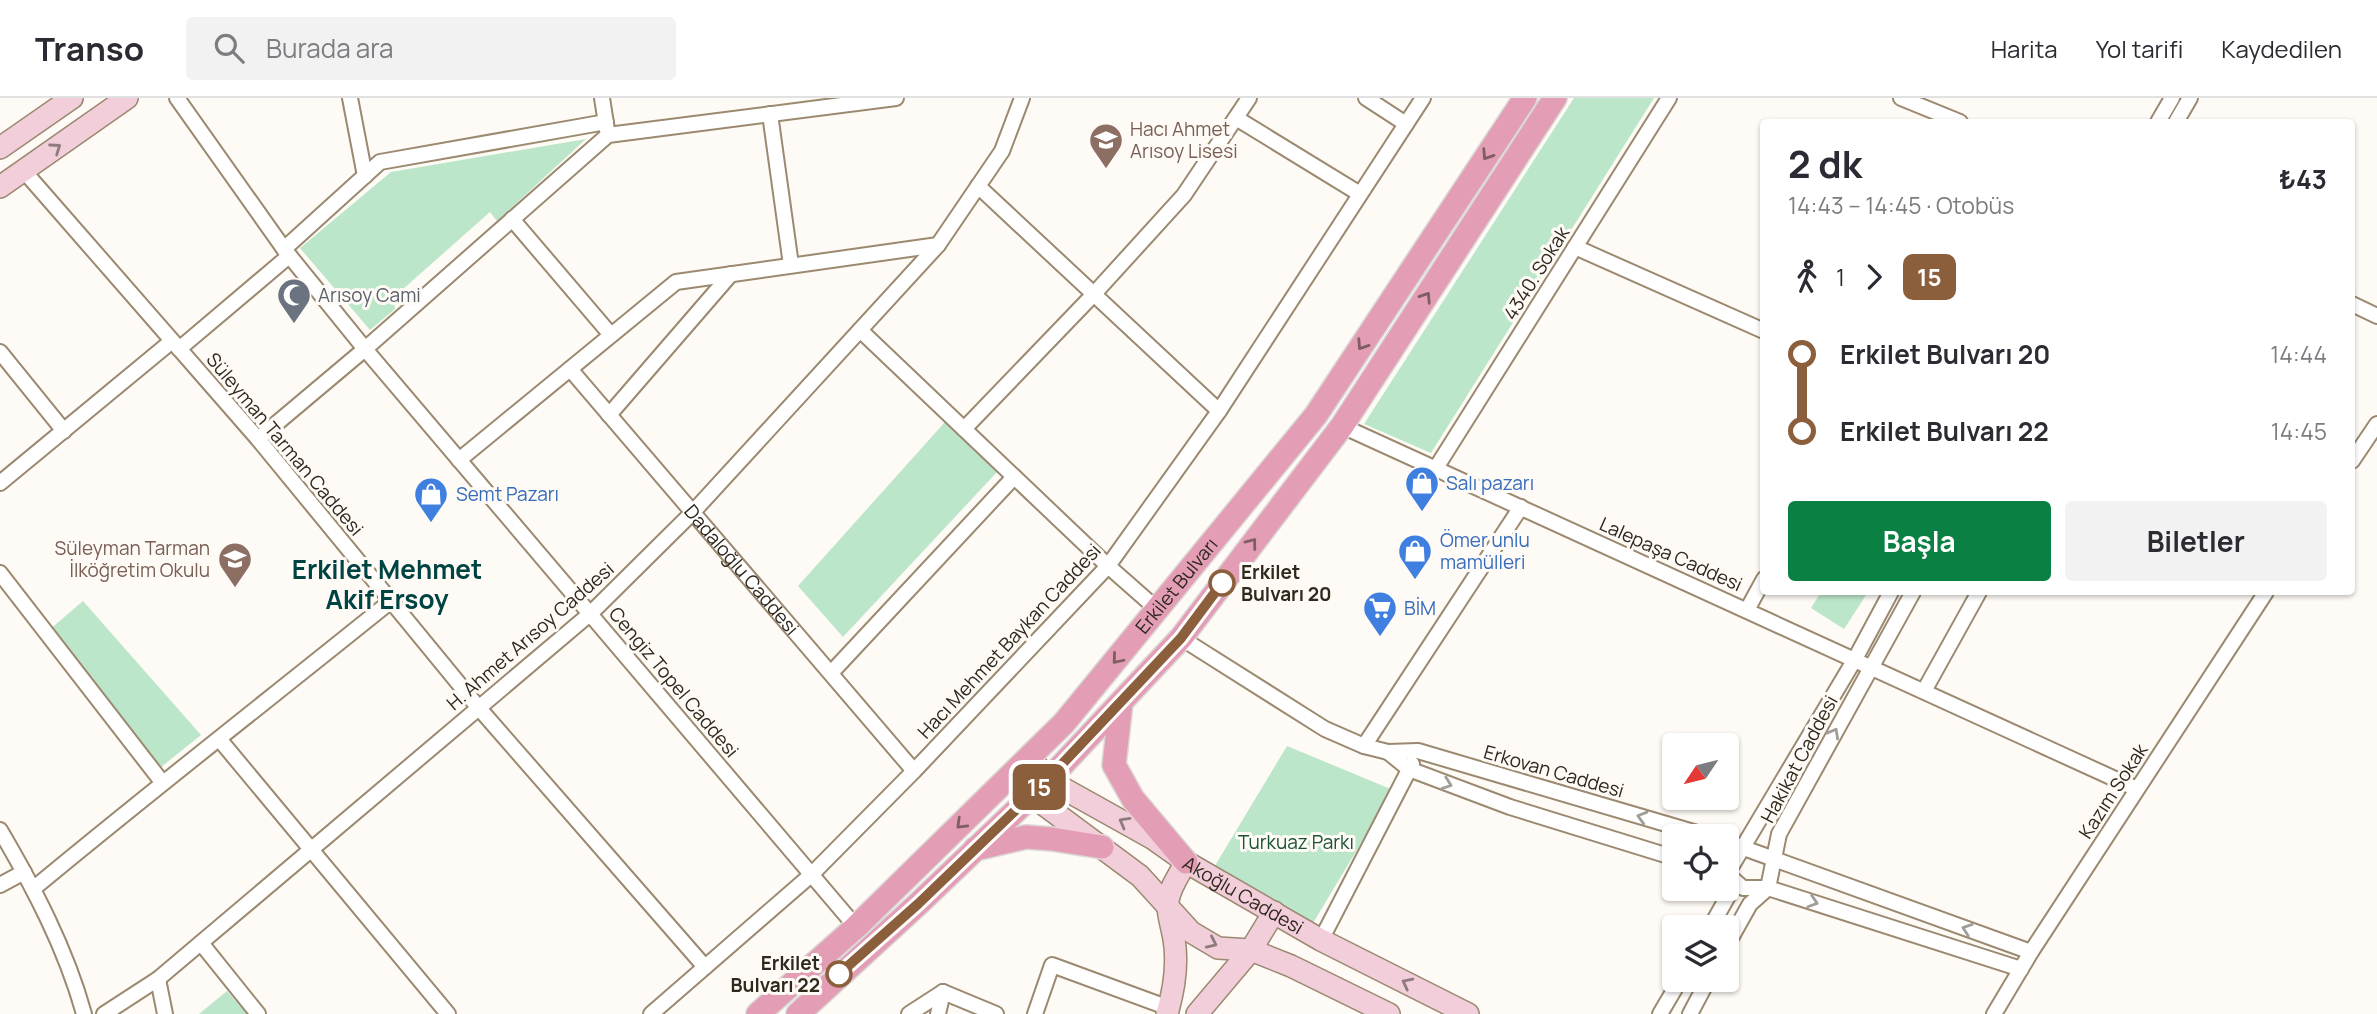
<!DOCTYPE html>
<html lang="tr">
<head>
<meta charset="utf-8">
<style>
	body { margin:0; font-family:Manrope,sans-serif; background:#f2f2f3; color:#2b2b33; height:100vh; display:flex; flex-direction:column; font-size:26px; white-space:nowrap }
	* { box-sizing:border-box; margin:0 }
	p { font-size:23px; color:#7c7c81 }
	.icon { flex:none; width:38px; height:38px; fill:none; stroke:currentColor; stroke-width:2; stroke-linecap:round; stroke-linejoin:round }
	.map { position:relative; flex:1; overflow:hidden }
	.side { position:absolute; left:1760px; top:21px; width:595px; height:476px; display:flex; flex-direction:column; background:#fff; border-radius:7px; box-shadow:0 2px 5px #0004 }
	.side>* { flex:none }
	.badge { padding:0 14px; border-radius:10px; font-size:24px; line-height:46px }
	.needle { width:46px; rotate:235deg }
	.controls { position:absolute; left:1662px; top:635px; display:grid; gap:14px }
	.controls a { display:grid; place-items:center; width:77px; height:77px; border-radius:7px; background:#fff; box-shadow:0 2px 5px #0004; font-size:35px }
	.map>.badge { position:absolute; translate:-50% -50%; box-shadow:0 0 0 4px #fff }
	.legs { display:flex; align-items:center; gap:10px; height:77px; padding:0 28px; font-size:23px }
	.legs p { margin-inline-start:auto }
	.summary { display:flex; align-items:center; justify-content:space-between; height:119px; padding:0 28px }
	h1 { font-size:38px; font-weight:700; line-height:52px }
	.action { display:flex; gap:14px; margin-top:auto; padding:14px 28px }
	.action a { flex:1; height:80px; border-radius:7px; background:#0b8043; color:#fff; font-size:28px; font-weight:700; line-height:80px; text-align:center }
	.action a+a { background:#f2f2f3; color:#2b2b33 }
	ul { padding:0 28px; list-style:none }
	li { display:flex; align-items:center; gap:24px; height:77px; font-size:26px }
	li i { display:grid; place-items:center; width:10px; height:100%; margin:0 9px; background:currentColor }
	li i::after { content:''; width:18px; height:18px; margin:-9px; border:5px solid; border-radius:50%; background:#fff }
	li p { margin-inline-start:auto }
	li:first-child i { background:linear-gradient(#0000 50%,currentColor 0) }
	li:last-child i { background:linear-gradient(currentColor 50%,#0000 0) }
	header { display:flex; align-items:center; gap:42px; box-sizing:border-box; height:98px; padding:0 35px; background:#fff; border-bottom:2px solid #e1e1e2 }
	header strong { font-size:33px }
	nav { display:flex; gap:38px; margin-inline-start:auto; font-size:24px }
	.search { width:490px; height:63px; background:#f2f2f3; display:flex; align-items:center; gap:18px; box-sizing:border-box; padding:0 24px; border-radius:7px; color:#7c7c81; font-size:26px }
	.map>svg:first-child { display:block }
	.green { fill:#bce6ca }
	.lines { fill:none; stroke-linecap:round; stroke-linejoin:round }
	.street-casing { stroke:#9b8970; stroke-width:18 }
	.secondary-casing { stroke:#9b8970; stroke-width:24 }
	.primary-casing { stroke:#dad8d6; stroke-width:26 }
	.street { stroke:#fff; stroke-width:14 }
	.secondary { stroke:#f1ceda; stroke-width:21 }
	.primary { stroke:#e39eb5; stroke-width:23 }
	.oneway { stroke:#907b7c }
	.oneway2 { stroke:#805d61 }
	.oneway3 { stroke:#a19e99 }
	.line-1-casing { stroke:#fff; stroke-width:16 }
	.line-1 { stroke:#8b5e3c; stroke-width:10 }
	.stop-1-dot { fill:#fff; stroke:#8b5e3c; stroke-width:3.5 }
	.labels { text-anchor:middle; stroke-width:6; stroke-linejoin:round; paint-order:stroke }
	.education-label { font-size:19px; fill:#785e54; stroke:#fefaf5; text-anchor:start }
	.street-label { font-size:19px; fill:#2f281d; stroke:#fefaf5 }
	.worship-label { font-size:19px; fill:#5b616d; stroke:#fefaf5; text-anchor:start }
	.shop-label { font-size:19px; fill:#366cbe; stroke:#fefaf5; text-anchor:start }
	.stop-label { font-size:19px; font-weight:bold; fill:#2f281d; stroke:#fefaf5; text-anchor:start }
	.park-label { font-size:19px; fill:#1a5334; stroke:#fefaf5 }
	.district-label { font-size:26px; font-weight:bold; fill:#004343; stroke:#fefaf5 }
</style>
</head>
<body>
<header>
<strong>Transo</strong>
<div class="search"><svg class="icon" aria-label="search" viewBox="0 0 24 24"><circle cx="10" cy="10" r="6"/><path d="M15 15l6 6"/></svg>Burada ara</div>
<nav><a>Harita</a><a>Yol tarifi</a><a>Kaydedilen</a></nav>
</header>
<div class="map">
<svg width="2377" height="916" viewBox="0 0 2377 916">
	<rect width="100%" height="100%" fill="#fefaf5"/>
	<g class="green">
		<polygon points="1574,0 1654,0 1431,355 1364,326"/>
		<polygon points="586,41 497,123 490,114 394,199 395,211 370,232 300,150 391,74"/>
		<polygon points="945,324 997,374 843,539 798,488"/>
		<polygon points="1821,494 1868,494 1844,531 1811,510"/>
		<polygon points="83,503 201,637 155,674 41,539"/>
		<polygon points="1287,648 1393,692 1313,825 1213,771"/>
		<polygon points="227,893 247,916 199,916"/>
	</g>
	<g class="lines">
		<g class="street-casing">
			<g id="street">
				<polyline points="177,0 284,151 365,251 856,829"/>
				<polyline points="350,0 365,78"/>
				<polyline points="602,0 607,32"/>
				<polyline points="1366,0 1406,26"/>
				<polyline points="1901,0 1960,24"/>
				<polyline points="770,16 791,167"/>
				<polyline points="1236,20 1360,96"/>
				<polyline points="2158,24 2172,0"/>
				<polyline points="2176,24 2190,0"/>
				<polyline points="24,73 258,341 478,609 705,869"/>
				<polyline points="978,88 1219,313"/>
				<polyline points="512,121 611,237"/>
				<polyline points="1575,149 1764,233"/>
				<polyline points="284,151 380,64 606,24"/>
				<polyline points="2352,206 2377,218"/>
				<polyline points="860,232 1108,468 1158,512"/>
				<polyline points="179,251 289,158"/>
				<polyline points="0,254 64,333"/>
				<path id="s1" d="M570 271 914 673"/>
				<polyline points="609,317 731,176"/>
				<polyline points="1342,328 2137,691"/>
				<polyline points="964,331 1093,197 1184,97 1249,0"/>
				<polyline points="258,341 365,251 608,37 896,0"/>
				<polyline points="459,362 676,184 938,147"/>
				<polyline points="2352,363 2377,326"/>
				<polyline points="1436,370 1669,0"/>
				<polyline points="0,385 172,243"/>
				<polyline points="0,475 162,684"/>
				<polyline points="1747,512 1764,481"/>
				<polyline points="1181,540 1325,631 1364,648 1388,654 1418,653 1707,738"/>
				<polyline points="831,575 1014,379"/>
				<polyline points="1924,593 1979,494"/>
				<polyline points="220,642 448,916"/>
				<polyline points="1364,648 1521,409"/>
				<polyline points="1388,654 1409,671 1510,709 1675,760"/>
				<path d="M0 732C34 790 66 851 84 916"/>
				<polyline points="1727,744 2031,854"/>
				<polyline points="1727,776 1855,561 1891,494"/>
				<polyline points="1727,776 1743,790 1768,790 2021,871"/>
				<polyline points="0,787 24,774"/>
				<path d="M33 791C151 693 272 599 391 503"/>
				<polyline points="1710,830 1728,798 1727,782"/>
				<polyline points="1321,842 1412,666"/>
				<polyline points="201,845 258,916"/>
				<polyline points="1727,847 1750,806 1768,790 1779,736 1913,494"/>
				<polyline points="158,881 165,916"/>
				<polyline points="943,894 996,916"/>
				<polyline points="104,916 158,881 591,515 693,414 938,147 1002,53 1022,0"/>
				<polyline points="651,916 811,777 914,673 1108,468 1219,313 1423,0"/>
				<polyline points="909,916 943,894"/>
				<polyline points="938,916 943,894"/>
				<polyline points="1035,916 1052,867 1169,910"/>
				<polyline points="1660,916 1680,882"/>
				<polyline points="1690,916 1708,882"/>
				<polyline points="1994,916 2031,854 2266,494"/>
			</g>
		</g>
		<g class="secondary-casing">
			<g id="secondary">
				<polyline points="0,50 72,0"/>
				<polyline points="0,89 127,0"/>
				<path id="s2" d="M1030 659 1048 682 1152 740 1186 764 1321 842 1468 916"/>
				<polyline points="1013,675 1031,697 1140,778 1191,834 1218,850 1251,852 1291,868 1389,916"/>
				<path d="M1167 916C1174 892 1178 865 1174 841 1172 828 1167 816 1168 803 1170 789 1179 777 1186 764"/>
				<polyline points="1197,916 1251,852 1274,814"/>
			</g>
		</g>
		<g class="primary-casing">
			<g id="primary">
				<polyline points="1121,605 1114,667 1133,701 1186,764"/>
				<polyline points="975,751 1026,739 1052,741 1102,749"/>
				<path id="s3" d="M758 916 856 829 1064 625 1316 317 1525 0"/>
				<polyline points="798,916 918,806 1048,682 1181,540 1342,328 1555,0"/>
			</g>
		</g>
		<use href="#street" class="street"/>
		<use href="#secondary" class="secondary"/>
		<use href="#primary" class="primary"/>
	</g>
	<defs><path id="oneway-chevron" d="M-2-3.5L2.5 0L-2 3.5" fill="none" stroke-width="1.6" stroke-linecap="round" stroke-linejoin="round" transform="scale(1.75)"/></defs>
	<g class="oneway">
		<use href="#oneway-chevron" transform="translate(56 50) rotate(-35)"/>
		<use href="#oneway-chevron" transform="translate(1124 724) rotate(-151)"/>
		<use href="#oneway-chevron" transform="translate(1212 845) rotate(25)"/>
		<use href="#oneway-chevron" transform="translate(1407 885) rotate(-153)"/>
	</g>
	<g class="oneway2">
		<use href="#oneway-chevron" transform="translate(1487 57) rotate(123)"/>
		<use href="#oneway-chevron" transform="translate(1426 199) rotate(-57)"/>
		<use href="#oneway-chevron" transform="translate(1362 247) rotate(123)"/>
		<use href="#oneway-chevron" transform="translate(1252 445) rotate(-53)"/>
		<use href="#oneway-chevron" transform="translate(1117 561) rotate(130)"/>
		<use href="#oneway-chevron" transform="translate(961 726) rotate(136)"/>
	</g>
	<g class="oneway3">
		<use href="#oneway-chevron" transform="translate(1834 635) rotate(-61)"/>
		<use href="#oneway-chevron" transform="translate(1447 686) rotate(20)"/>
		<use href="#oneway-chevron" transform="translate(1642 719) rotate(-164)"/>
		<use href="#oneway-chevron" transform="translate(1813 804) rotate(18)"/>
		<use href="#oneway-chevron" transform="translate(1967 831) rotate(-161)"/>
	</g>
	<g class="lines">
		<g class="line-1-casing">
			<polyline id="line-1" points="839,876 918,806 1048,681 1181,540 1222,485"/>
		</g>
		<use href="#line-1" class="line-1"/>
	</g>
	<defs>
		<g id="school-pin" transform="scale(1.75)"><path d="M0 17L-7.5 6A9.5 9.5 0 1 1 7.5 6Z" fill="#8d6e63" stroke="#fefaf5"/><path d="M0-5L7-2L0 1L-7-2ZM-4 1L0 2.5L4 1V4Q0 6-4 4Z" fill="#fff"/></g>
		<g id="mosque-pin" transform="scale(1.75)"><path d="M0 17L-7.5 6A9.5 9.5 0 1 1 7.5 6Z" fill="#6b7280" stroke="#fefaf5"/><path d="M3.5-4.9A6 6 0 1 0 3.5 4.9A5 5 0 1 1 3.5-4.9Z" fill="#fff"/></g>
		<g id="shop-pin" transform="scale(1.75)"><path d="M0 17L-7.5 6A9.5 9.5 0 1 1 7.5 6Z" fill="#3f7fe0" stroke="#fefaf5"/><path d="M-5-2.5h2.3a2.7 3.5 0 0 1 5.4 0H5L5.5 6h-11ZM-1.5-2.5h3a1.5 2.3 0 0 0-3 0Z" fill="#fff"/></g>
		<g id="supermarket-pin" transform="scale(1.75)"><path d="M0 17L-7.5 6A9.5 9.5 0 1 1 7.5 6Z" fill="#3f7fe0" stroke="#fefaf5"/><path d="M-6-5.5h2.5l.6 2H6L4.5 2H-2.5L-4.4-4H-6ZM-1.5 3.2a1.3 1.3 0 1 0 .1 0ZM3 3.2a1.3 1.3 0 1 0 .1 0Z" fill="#fff"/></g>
	</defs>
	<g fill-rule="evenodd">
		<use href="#school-pin" x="1106" y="42"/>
		<use href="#mosque-pin" x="294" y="197"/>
		<use href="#shop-pin" x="1422" y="385"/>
		<use href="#shop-pin" x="431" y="396"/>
		<use href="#shop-pin" x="1415" y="453"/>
		<use href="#school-pin" x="235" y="461"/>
		<use href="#supermarket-pin" x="1380" y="510"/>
	</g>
	<g class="stop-1-dot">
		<circle cx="1222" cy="485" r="12"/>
		<circle cx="839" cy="876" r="12"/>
	</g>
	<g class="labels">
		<g class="education-label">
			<text x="1130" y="38">Hacı Ahmet<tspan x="1130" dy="22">Arısoy Lisesi</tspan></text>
			<text x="210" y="457" text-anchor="end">Süleyman Tarman<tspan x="210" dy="22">İlköğretim Okulu</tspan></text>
		</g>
		<g class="street-label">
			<text transform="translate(1536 175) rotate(-58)" y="7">4340. Sokak</text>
			<text transform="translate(285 346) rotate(50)" y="7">Süleyman Tarman Caddesi</text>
			<text transform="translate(1671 456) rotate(24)" y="7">Lalepaşa Caddesi</text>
			<text dy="7" stroke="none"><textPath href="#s1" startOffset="264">Dadaloğlu Caddesi</textPath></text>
			<text dy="7" stroke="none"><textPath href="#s3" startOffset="600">Erkilet Bulvarı</textPath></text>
			<text transform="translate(530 538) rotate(-41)" y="7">H. Ahmet Arısoy Caddesi</text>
			<text transform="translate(1009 543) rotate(-47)" y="7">Hacı Mehmet Baykan Caddesi</text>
			<text transform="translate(674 584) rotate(50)" y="7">Cengiz Topel Caddesi</text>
			<text transform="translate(1799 661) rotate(-62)" y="7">Hakikat Caddesi</text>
			<text transform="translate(1554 673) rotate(16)" y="7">Erkovan Caddesi</text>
			<text transform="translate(2113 693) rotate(-57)" y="7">Kazım Sokak</text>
			<text dy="7" stroke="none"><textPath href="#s2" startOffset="256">Akoğlu Caddesi</textPath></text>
		</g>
		<g class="worship-label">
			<text x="318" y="204">Arısoy Cami</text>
		</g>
		<g class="shop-label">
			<text x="1446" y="392">Salı pazarı</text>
			<text x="456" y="403">Semt Pazarı</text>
			<text x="1440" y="449">Ömer unlu<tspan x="1440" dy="22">mamülleri</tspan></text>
			<text x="1404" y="517">BİM</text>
		</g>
		<g class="stop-label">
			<text x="1241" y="481">Erkilet<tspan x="1241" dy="22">Bulvarı 20</tspan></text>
			<text x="820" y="872" text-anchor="end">Erkilet<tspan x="820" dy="22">Bulvarı 22</tspan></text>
		</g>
		<g class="park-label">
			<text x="1296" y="751">Turkuaz Parkı</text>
		</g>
		<g class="district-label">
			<text x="387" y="481">Erkilet Mehmet<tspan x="387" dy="30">Akif Ersoy</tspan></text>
		</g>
	</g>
</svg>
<div class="controls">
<a><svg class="needle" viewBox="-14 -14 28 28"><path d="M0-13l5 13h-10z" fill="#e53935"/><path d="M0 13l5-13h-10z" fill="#7c7c81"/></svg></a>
<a><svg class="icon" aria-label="locate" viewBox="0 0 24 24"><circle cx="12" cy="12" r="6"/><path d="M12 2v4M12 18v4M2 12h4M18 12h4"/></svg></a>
<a><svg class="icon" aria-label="layers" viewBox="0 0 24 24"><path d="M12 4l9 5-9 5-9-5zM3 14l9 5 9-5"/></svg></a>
</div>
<b class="badge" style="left:1039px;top:689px;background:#8b5e3c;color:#fff">15</b>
<section class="side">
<div class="summary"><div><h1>2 dk</h1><p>14:43 – 14:45 · Otobüs</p></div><b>₺43</b></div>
<div class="legs"><svg class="icon" aria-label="walk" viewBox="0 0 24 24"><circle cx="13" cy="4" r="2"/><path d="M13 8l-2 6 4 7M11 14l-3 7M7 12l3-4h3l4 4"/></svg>1<svg class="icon" aria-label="forward" viewBox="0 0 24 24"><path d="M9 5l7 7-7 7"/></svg><b class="badge" style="background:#8b5e3c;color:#fff">15</b></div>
<ul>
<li><i style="color:#8b5e3c"></i><b>Erkilet Bulvarı 20</b><p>14:44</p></li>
<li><i style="color:#8b5e3c"></i><b>Erkilet Bulvarı 22</b><p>14:45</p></li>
</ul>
<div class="action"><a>Başla</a><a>Biletler</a></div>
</section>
</div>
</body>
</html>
